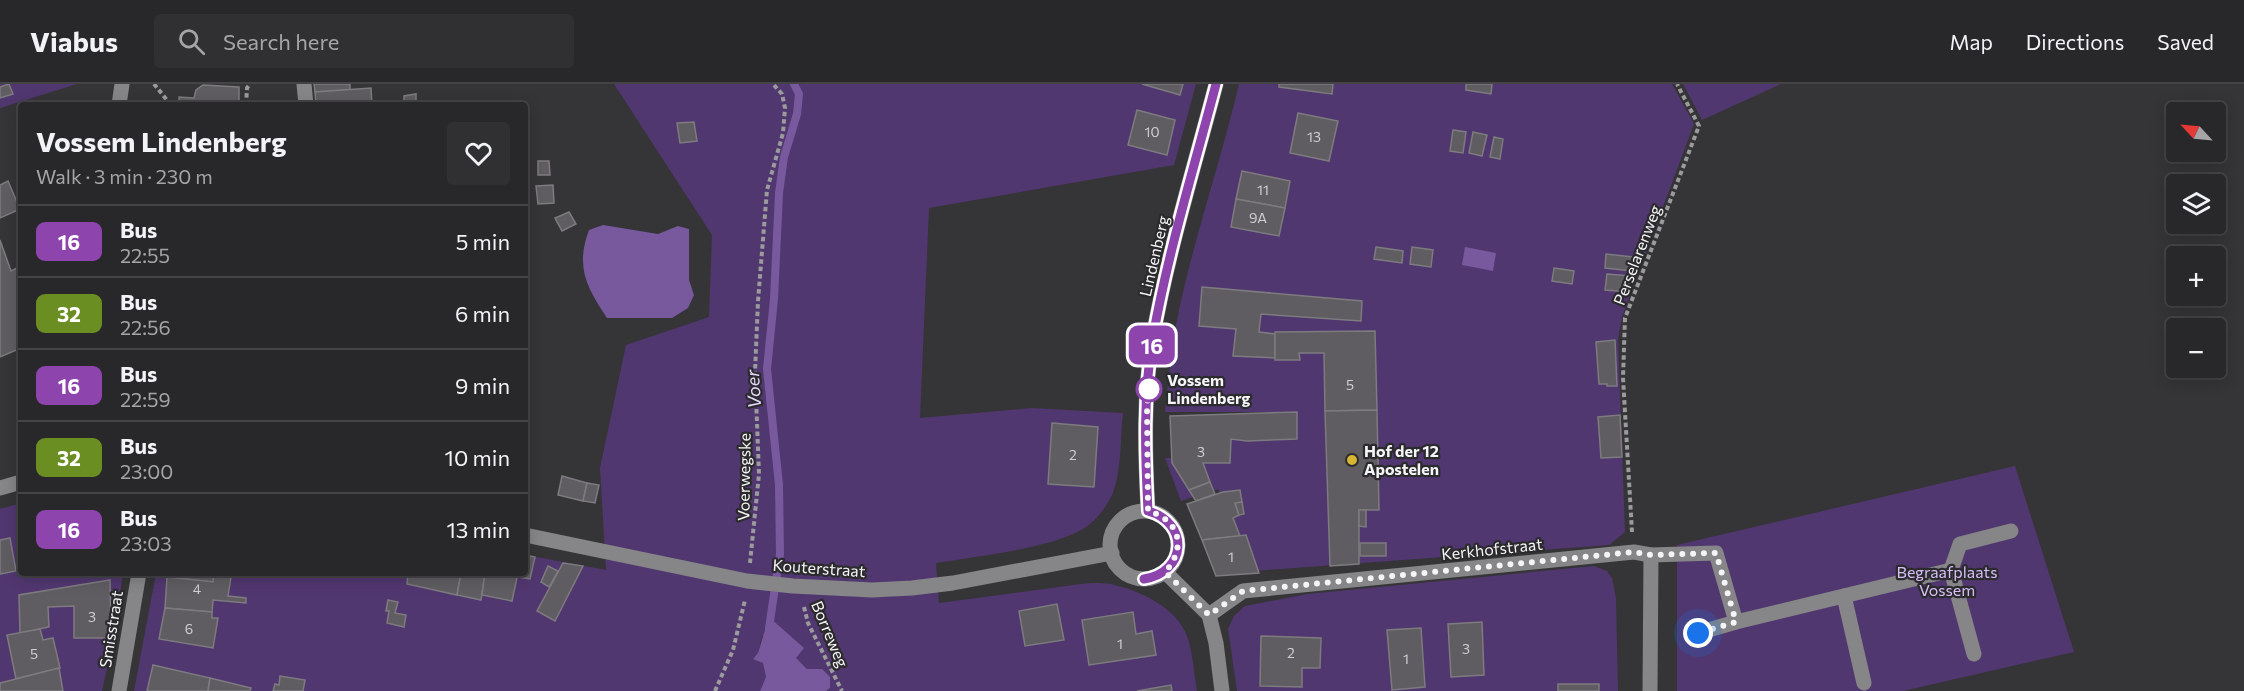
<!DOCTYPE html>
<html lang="en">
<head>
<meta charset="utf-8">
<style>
	body { margin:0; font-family:Commissioner,sans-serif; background:#302f31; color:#f1f3f6; height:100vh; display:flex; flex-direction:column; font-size:22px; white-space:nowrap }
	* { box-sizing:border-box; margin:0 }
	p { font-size:20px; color:#a5a5a8 }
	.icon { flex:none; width:33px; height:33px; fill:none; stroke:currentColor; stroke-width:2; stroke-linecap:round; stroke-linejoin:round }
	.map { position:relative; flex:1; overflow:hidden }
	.side { position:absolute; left:18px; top:18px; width:510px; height:474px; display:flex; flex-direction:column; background:#282729; border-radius:6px; box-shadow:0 3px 15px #0003,0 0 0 2px #444446 }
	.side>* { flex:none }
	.badge { padding:0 12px; border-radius:9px; font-size:21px; line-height:39px }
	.needle { width:39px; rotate:296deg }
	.fabs { position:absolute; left:2166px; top:18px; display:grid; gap:12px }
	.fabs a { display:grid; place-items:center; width:60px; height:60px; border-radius:6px; background:#282729; box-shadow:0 3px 15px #0003,0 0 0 2px #444446; font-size:30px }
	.you { position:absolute; width:30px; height:30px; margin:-15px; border:4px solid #fff; border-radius:50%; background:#1a73e8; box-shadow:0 0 0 9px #1a73e833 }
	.map>.badge { position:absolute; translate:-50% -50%; box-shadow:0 0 0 3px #fff }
	.round { display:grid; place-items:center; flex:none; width:63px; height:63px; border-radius:6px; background:#302f31 }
	.summary { display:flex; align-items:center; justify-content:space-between; height:102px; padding:0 18px }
	h1 { font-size:28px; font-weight:700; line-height:45px }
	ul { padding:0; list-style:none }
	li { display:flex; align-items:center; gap:18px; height:72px; padding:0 18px; border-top:2px solid #444446 }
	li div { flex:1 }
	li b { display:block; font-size:22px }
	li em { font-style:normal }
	li .badge { min-width:66px; font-weight:700; text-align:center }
	header { display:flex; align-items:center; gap:36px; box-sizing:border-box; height:84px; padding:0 30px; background:#282729; border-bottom:2px solid #444446 }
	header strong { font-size:28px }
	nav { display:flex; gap:33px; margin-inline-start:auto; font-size:21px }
	.search { width:420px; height:54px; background:#302f31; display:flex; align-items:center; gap:15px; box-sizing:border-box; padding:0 21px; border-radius:6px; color:#a5a5a8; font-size:22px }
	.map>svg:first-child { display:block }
	.green { fill:#51376f }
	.water { fill:#78599e }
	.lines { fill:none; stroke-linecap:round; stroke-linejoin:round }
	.stream { stroke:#78599e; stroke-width:8 }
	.building { fill:#5f5d61; stroke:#7d7b7f; stroke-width:1.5 }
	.path { stroke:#9b9a9d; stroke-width:4; stroke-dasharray:4.5 3; stroke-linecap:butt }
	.minor { stroke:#868587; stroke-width:15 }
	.line-casing { stroke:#fff; stroke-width:14 }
	.line { stroke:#8e44ad; stroke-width:9 }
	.walk { stroke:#f5f4f7; stroke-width:6; stroke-dasharray:0 10.8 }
	.stop-dot { fill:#fff; stroke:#8e44ad; stroke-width:3 }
	.poi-dot { fill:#d6b534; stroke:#2b2a2d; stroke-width:2 }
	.labels { text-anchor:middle; stroke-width:4.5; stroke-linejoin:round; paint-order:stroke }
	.number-label { font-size:14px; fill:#d0ced2 }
	.street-label { font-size:16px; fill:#f5f4f7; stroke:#2b2a2d }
	.stop-label { font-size:16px; font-weight:bold; fill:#f5f4f7; stroke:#2b2a2d; text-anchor:start }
	.poi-label { font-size:16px; font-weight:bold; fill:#f5f4f7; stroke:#2b2a2d; text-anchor:start }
	.park-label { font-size:16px; fill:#d7bef9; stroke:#2b2a2d }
	.water-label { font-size:18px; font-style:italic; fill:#e5d5fd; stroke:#2b2a2d }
</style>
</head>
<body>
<header>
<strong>Viabus</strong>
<div class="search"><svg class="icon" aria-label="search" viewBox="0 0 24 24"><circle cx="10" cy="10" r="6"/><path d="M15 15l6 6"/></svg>Search here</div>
<nav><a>Map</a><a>Directions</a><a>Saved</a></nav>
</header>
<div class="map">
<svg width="2244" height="607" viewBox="0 0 2244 607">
	<rect width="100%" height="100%" fill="#353437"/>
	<g class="green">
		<polygon points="0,0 77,0 0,24"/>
		<path d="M614 0H1196L1174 81 929 124 920 334 1032 324 1123 329C1120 355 1122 387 1112 411 1107 421 1099 433 1090 440 1061 464 975 472 936 479L939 519 1081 500C1094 499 1106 498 1118 502 1143 508 1178 526 1187 552 1193 569 1194 589 1197 607H827L830 604 822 585H807L795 574 803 564 762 552 758 569 753 575 763 578 766 593 760 607H134L156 489H525V468L526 471 606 486 600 384 626 261 709 233 712 151Z"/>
		<path d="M1239 0H1672L1694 40 1622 233 1618 255 1625 448 1609 461 1253 487 1218 405 1181 417 1165 374 1227 373V353L1293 352V328H1165C1168 299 1171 269 1176 241 1192 159 1220 81 1239 0Z"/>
		<polygon points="1683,0 1781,0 1702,36"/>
		<polygon points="2015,382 2074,568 1903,607 1677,607 1677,461"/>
		<polygon points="21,419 21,489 123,489 114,552 102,607 0,607 0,425"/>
		<polygon points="1594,482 1607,487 1612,494 1616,514 1618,607 1237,607 1228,545 1234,532 1245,522 1307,510"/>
	</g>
	<g class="water">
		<path d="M603 141 658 150 678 142 689 145V196L694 211 688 224 672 234H607C587 204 575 183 589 146Z"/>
		<polygon points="1465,163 1496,169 1493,187 1462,181"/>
		<polygon points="769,533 804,564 796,574 807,585 822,585 830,593 830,604 826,607 760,607 766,593 763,579 753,575 758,569"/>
	</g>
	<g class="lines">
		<polyline class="stream" points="769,544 780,470 779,401 767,285 774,215 779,109 784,73 797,30 799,10 794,0"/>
	</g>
	<g class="building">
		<polygon points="9,0 13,10 0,14 0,3"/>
		<polygon points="314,0 350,0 350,6 315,8"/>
		<polygon points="1142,0 1183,0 1180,11"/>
		<polygon points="1279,0 1333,0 1332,10 1279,3"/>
		<polygon points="1466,0 1492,0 1491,10 1466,6"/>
		<polygon points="203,1 239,3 239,21 179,21 179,13 194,14 196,6"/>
		<polygon points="371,4 372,21 316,21 315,8"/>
		<polygon points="416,10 416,21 404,21 404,12"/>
		<polygon points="1137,26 1175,36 1167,71 1128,61"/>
		<polygon points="1298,29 1338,37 1329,77 1290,69"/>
		<polygon points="694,38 697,57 680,59 677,39"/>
		<polygon points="1453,46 1466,48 1463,69 1450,67"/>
		<polygon points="1473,48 1487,51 1482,72 1469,69"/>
		<polygon points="1494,53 1503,55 1500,75 1490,73"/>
		<polygon points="538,77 549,77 550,91 538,91"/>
		<polygon points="1242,87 1290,97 1285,124 1236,115"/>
		<polygon points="8,97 20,125 0,134 0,101"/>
		<polygon points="553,101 554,119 538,120 536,102"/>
		<polygon points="1236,115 1285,124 1279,152 1231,143"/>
		<polygon points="569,128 576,140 562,147 555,134"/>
		<polygon points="0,156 11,187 21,182 21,264 0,273"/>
		<polygon points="1376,163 1403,167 1402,179 1374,175"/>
		<polygon points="1412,163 1433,166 1431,183 1410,180"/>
		<polygon points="1606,170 1633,173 1632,187 1605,184"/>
		<polygon points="1554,184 1574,187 1572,200 1552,197"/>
		<polygon points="1607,190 1630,192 1629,208 1605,206"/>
		<polygon points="1202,203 1362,217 1361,237 1261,230 1259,248 1275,250 1275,274 1233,272 1236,245 1199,242"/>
		<polygon points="1375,247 1377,326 1325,327 1324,269 1299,269 1300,276 1275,276 1275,248"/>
		<polygon points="1615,256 1617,302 1607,302 1607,300 1599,300 1596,258"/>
		<polygon points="1377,326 1379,426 1359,426 1359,480 1330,482 1325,327"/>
		<polygon points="1297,328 1297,355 1247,357 1231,355 1230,379 1203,379 1210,398 1189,406 1172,379 1170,332"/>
		<polygon points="1620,331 1622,373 1601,374 1598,333"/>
		<polygon points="1052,339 1098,343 1094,403 1048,400"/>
		<polygon points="562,392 587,399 583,417 558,411"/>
		<polygon points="1210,398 1215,410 1196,417 1189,406"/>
		<polygon points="587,399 599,401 595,419 583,417"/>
		<polygon points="1240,406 1242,418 1235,419 1239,431 1233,434 1240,452 1202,456 1187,420 1223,408"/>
		<polygon points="1242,418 1244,430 1239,431 1235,419"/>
		<polygon points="1359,426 1366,426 1366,443 1359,442"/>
		<polygon points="1246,451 1259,489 1216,492 1202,456"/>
		<polygon points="10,454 16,487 0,490 0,456"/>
		<rect x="1360" y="459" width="26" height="13"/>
		<polygon points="525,471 535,473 530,495 517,493 518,489 525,489"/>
		<polygon points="563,479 583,482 555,537 537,527"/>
		<polygon points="548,482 558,487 549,503 541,498"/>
		<polygon points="167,489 231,489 231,493 214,491 213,498 167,493"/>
		<polygon points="414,489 461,489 457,511 407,500 408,490"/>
		<polygon points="461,489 485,489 481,516 457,511"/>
		<polygon points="485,489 518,489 512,517 482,511"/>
		<polygon points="214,491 231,493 228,512 246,514 246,519 213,516 212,528 165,524 167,493 213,498"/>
		<polygon points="110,496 111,554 74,554 74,522 48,523 49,543 20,549 19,511"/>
		<polygon points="388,516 398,518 395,529 406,531 404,543 387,539 389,527 386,527"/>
		<polygon points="1057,520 1064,556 1025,562 1019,527"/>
		<polygon points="165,524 212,528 212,534 218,534 213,564 159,555"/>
		<polygon points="1133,528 1136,550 1152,547 1156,571 1089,581 1082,536"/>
		<polygon points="1482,538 1484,591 1451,593 1448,540"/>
		<polygon points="1421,544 1425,603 1392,606 1387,546"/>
		<polygon points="40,545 43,556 53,554 60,584 16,595 7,551"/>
		<polygon points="1261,552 1321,554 1320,584 1302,584 1302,603 1260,602"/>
		<polygon points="153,581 210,594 208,607 147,607"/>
		<polygon points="59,584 63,607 0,607 0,599"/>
		<polygon points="280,592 305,596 303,607 273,607 275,600 279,601"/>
		<polygon points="210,594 251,604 250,607 208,607"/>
		<rect x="1558" y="600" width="41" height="7"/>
		<polygon points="1171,601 1172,607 1137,607"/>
	</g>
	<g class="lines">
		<g class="path">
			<polyline points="154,0 171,21"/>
			<polyline points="246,21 247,4 250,0"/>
			<polyline points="21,307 18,307 21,350"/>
			<polyline points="1632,448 1623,294 1625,234 1699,42 1677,0"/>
			<polyline points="750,479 759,390 755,288 758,217 767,106 783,49 785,24 782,10 773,0"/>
			<polyline points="804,523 808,539 842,607"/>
			<polyline points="715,607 733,566 745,516"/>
		</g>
		<g class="minor">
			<polyline points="304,0 306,21"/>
			<polyline points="119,21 122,0"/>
			<polyline points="0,404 21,398"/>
			<path d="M1148 427C1145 371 1143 310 1153 253 1168 168 1194 84 1216 0"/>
			<circle cx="1144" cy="461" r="34"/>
			<polyline points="525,451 747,497 793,502 872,506 912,504 953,499 1112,469"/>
			<polyline points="1651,471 1716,469 1736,538 1951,486 1974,570"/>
			<polyline points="1951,486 1960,460 2011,447"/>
			<polyline points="1165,488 1209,531 1216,559 1222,607"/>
			<polyline points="1844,512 1864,599"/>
			<polyline points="1209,531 1243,507 1634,468 1651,471 1650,607"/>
			<polyline points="1698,549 1736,538"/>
			<polyline points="119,607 139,489"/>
		</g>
	</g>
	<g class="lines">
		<g class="line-casing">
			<path id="line" d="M1144 495C1187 488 1190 439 1148 427 1145 370 1143 310 1153 253 1168 168 1194 84 1216 0"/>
		</g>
		<use href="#line" class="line"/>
		<path class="walk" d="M1149 305V300L1147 323 1148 427C1180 436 1187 464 1165 488L1209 531 1243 507 1634 468 1651 471 1716 469 1736 538 1698 549"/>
	</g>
	<circle class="stop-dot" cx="1149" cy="305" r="12"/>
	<circle class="poi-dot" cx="1352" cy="376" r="6"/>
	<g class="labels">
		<g class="number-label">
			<text x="1152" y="53">10</text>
			<text x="1314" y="58">13</text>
			<text x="1263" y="111">11</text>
			<text x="1258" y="139">9A</text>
			<text x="1350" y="306">5</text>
			<text x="1201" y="373">3</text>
			<text x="1073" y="376">2</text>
			<text x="1231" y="478">1</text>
			<text x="197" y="510">4</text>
			<text x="92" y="538">3</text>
			<text x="189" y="550">6</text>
			<text x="1120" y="565">1</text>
			<text x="1466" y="570">3</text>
			<text x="1291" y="574">2</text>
			<text x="34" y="575">5</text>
			<text x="1406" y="580">1</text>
		</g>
		<g class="street-label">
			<text transform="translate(1637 171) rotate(-69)" y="6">Perselarenweg</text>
			<text transform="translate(1154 172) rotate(-77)" y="6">Lindenberg</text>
			<text transform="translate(744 393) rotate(-89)" y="6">Voerwegske</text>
			<text transform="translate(1492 465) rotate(-6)" y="6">Kerkhofstraat</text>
			<text transform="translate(819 484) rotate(4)" y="6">Kouterstraat</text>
			<text transform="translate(111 545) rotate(-81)" y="6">Smisstraat</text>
			<text transform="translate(830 550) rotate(67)" y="6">Borreweg</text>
		</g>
		<g class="stop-label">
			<text x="1167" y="302">Vossem<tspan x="1167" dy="18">Lindenberg</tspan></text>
		</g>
		<g class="poi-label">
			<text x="1364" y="373">Hof der 12<tspan x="1364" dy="18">Apostelen</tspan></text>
		</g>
		<g class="park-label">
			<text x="1947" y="494">Begraafplaats<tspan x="1947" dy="18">Vossem</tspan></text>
		</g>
		<g class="water-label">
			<text transform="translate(754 305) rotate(-94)" y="6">Voer</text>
		</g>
	</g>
</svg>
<div class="fabs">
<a><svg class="needle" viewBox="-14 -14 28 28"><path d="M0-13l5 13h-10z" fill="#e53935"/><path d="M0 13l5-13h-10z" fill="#a5a5a8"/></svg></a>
<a><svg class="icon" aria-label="layers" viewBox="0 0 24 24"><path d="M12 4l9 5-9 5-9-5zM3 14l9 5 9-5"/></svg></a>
<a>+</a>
<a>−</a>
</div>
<div class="you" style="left:1698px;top:549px"></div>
<b class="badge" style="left:1152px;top:261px;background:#8e44ad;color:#fff">16</b>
<section class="side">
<div class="summary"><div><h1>Vossem Lindenberg</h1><p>Walk · 3 min · 230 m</p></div><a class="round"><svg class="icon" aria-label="heart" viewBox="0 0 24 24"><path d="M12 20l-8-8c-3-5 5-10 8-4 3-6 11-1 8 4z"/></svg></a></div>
<ul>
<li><span class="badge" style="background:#8e44ad;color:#fff">16</span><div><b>Bus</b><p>22:55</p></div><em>5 min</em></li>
<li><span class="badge" style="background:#6b8e23;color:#fff">32</span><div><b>Bus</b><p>22:56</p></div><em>6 min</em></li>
<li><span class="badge" style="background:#8e44ad;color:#fff">16</span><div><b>Bus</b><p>22:59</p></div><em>9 min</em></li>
<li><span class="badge" style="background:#6b8e23;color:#fff">32</span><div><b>Bus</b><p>23:00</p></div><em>10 min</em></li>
<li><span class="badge" style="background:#8e44ad;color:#fff">16</span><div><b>Bus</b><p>23:03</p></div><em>13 min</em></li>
</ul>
</section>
</div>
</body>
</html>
